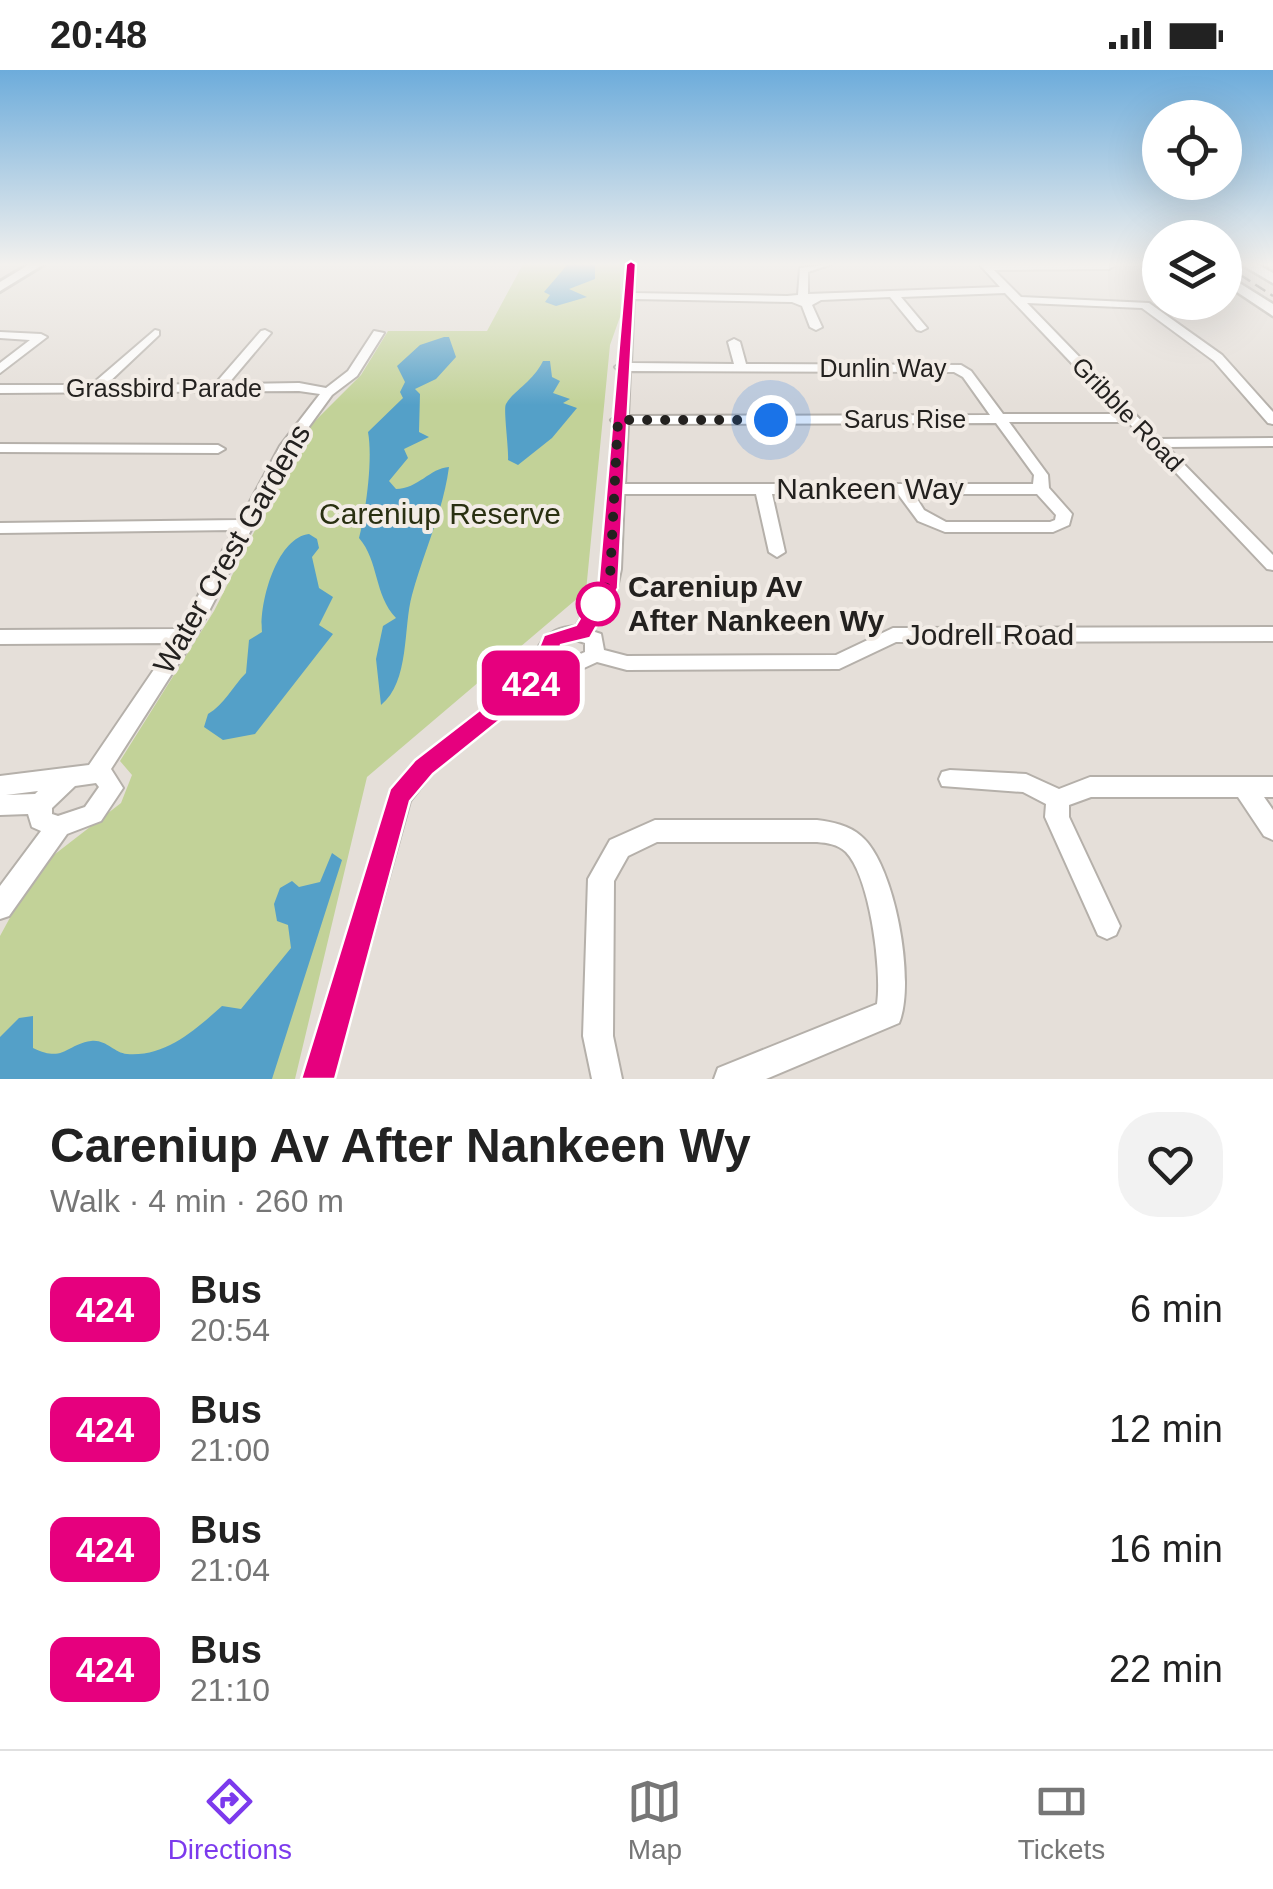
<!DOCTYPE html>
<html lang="en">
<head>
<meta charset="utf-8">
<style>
	body { margin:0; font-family:Arial,sans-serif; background:#f2f2f2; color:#222; height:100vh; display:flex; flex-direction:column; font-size:38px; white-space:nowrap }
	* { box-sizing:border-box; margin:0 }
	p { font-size:32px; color:#767676 }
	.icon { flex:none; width:55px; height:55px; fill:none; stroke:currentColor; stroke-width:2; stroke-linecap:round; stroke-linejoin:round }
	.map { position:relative; height:1009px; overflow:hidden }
	.details { display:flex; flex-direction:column; background:#fff; flex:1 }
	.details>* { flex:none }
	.badge { padding:0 20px; border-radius:15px; font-size:35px; line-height:65px }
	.fabs { position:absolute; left:1142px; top:30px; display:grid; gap:20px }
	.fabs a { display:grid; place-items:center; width:100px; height:100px; border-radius:50%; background:#fff; box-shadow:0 10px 40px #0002; font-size:50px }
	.you { position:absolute; width:50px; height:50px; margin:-25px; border:8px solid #fff; border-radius:50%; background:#1a73e8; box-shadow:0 0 0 15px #1a73e833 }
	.map>.badge { position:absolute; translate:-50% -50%; box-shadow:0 0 0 5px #fff }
	.round { display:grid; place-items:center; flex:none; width:105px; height:105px; border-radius:40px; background:#f2f2f2 }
	.summary { display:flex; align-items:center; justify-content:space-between; height:170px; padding:0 50px }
	h1 { font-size:48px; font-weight:700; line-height:75px }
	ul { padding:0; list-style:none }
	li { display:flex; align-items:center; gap:30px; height:120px; padding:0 50px }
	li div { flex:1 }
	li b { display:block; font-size:38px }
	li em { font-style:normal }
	li .badge { min-width:110px; font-weight:700; text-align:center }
	.status { display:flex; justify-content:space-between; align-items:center; height:70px; padding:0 50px; background:#fff; direction:ltr }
	.status svg { height:28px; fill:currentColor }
	.menu { display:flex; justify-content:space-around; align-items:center; height:140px; border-top:2px solid #e0e0e0; background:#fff; font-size:28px; color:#767676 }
	.menu a { display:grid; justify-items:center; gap:5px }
	.menu .active { color:#7c3aed }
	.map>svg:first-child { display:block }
	.green { fill:#c2d298 }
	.water { fill:#54a0c8 }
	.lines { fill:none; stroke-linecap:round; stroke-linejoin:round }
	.minor-casing { stroke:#b5b0aa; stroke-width:4 }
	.major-casing { stroke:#b5b0aa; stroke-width:6 }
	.highway-casing { stroke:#b5b0aa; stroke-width:5 }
	.minor { fill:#fff; fill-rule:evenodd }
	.major { fill:#fff; fill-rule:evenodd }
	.highway { fill:#fff; fill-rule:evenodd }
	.rail { stroke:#888480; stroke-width:2.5; stroke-dasharray:12 6; stroke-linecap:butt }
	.line { fill:#e6007e; stroke:#fff; stroke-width:2.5 }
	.walk { stroke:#23211f; stroke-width:10; stroke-dasharray:0 18 }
	.stop-dot { fill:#fff; stroke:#e6007e; stroke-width:5 }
	.labels { text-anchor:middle; stroke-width:8; stroke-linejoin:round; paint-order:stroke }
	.far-street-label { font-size:25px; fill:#23211f; stroke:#f2ece6 }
	.street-label { font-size:30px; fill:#23211f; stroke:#f2ece6 }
	.park-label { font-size:30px; fill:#293011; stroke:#f2ece6 }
	.stop-label { font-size:30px; font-weight:bold; fill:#23211f; stroke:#f2ece6; text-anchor:start }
</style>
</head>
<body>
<div class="status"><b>20:48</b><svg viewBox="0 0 49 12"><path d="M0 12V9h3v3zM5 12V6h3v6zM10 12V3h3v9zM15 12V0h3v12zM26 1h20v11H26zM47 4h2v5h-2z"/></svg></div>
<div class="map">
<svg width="1273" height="1009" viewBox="0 0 1273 1009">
	<rect width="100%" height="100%" fill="#e5dfd9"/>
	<polygon class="green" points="523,194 620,194 621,244 610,275 586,521 367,707 295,1009 0,1009 0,866 37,798 121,733 132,705 120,691 214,541 306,360 361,305 388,261 487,261"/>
	<g class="water">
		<polygon points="568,194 595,194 595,209 569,219 587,227 556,236 545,232 550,225 544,222"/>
		<path d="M444 267H449L456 287 436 309 415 319 420 324 419 362 429 367 404 379 408 388 389 411 396 419C418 419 430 398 449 397 443 442 424 481 412 525 403 557 410 612 381 635L376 589 383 556 396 548C374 525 379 491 359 468 366 441 373 389 368 362L403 328 400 322 405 312 397 296 420 275Z"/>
		<path d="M543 291H550L552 307 560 311 553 323 570 329 563 333 577 338 552 368 518 395 508 390C509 380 503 338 506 334 514 320 532 313 543 291Z"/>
		<path d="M309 464 317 469 319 478 312 487 319 518 333 527 319 555 333 564 255 664 223 670 204 657 208 644C225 634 232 617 246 603L249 570 262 562C259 534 276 468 309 464Z"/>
		<path d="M332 783 342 790 272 1009H0V967L19 948 33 946V978C64 993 65 975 91 971 106 969 114 983 127 984 166 987 195 960 222 936L241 939 291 878 288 855 277 851 274 834 280 818 292 811 299 817 320 812Z"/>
	</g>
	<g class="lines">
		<g class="minor-casing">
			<g id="minor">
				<path d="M626 194H636L634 223 787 226 798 225 800 198 832 194 808 202V224L1000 217 979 194H1112L1114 196 1109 199 994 200 1021 227 1149 233 1222 285 1273 342V354L1268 353 1214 291 1142 238 1027 233 1159 369 1273 368V376L1167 377 1273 485V500L1267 499 1128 352H1009L1048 405 1049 418 1072 444 1069 455 1053 462H945L918 451 898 424H772L785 482 777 487 769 482 756 424H624L621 499 617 518 592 561 601 564 604 580 627 586 836 585 893 558 1273 557V571L896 572 839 599 627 600 597 592 573 603 560 600 432 703 410 731 333 1009H303L391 720 416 691 546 590 539 576C548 562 560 557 576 556L599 518 603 499 614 353 611 350 615 347 618 300 615 297 619 294ZM1005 223 1120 344H1003L971 301 961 295 746 294 740 272 734 269 728 272 734 294 631 293 634 229 792 232 802 236 810 257 816 260 822 257 812 235 821 230 890 227 917 260 921 261 927 258 901 227ZM630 301 954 302 963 307 990 345 628 346ZM996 353 1034 405 1033 414H625L628 354ZM914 424H1037L1056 445 1055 450 1050 452H946L924 440ZM573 569 585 573V582L571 588 564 587 559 577 565 571Z"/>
				<path d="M265 260 271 263 228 314 299 313 326 318 348 301 374 261 384 263 357 306 332 325 294 377 196 566 111 699 123 718 101 751 67 764 9 846 0 849V816L41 761 32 757 28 744 0 745V706L89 695 172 573 0 574V560L180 559 234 460 0 463V453L240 450 280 376 320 324 299 321 0 323V315H91L155 260 159 261V265L106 315 215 314 261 261ZM96 713 99 717 85 737 58 746 52 744V738L75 716ZM38 721 35 724 6 725Z"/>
				<polygon points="0,262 41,264 47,267 0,303 0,293 30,270 0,268"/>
				<polygon points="0,374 218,375 225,379 218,383 0,382"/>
				<polygon points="950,700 1026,704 1059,719 1090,707 1273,707 1273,727 1264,727 1273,740 1273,770 1264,766 1238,727 1091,727 1069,735 1069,747 1120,856 1116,865 1107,869 1098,865 1045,747 1046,734 1023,722 942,716 939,709 942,702"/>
				<path d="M655 750H817C832 752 849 755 861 766 895 794 916 913 899 953L766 1009H714L718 998 877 934C882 900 870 807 846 782 837 774 828 773 817 772H657L628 786 614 811 613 966 622 1009H592L583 966 588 809 610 770Z"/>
			</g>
		</g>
		<g class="major-casing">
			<polygon id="major" points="30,194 44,194 0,221 0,212"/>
		</g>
		<g class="highway-casing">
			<g id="highway">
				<polygon points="1241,194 1257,194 1273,203 1273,213"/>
				<polygon points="1225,204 1273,234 1273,246 1225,214"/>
			</g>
		</g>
		<use href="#minor" class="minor"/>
		<use href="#major" class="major"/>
		<use href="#highway" class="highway"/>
		<polyline class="rail" points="1225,195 1273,226"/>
	</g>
	<linearGradient id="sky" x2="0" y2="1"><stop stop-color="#6dacdb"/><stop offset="0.58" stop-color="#f3f1ee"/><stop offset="1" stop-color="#f3f1ee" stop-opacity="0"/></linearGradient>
	<rect width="1273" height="335" fill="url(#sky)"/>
	<polygon class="line" points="631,191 636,194 618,518 590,568 561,575 560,581 568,592 565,598 433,704 410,731 335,1009 301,1009 390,719 415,690 543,591 537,582 544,565 576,555 598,518 626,194"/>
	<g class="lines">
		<polyline class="walk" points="598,534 610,508 618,350 771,350"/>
	</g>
	<circle class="stop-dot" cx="598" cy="534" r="20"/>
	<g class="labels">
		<g class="far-street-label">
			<text x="883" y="307">Dunlin Way</text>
			<text x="164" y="327">Grassbird Parade</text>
			<text transform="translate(1128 344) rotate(46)" y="9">Gribble Road</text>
			<text x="905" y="358">Sarus Rise</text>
		</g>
		<g class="street-label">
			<text x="870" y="429">Nankeen Way</text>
			<text transform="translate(232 479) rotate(-60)" y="10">Water Crest Gardens</text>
			<text x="990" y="575">Jodrell Road</text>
		</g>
		<g class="park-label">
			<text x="440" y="454">Careniup Reserve</text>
		</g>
		<g class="stop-label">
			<text x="628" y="527">Careniup Av<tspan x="628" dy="34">After Nankeen Wy</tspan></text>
		</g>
	</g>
</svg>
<div class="fabs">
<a><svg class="icon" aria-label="locate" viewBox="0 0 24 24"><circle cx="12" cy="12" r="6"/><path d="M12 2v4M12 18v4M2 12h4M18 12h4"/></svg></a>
<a><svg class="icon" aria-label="layers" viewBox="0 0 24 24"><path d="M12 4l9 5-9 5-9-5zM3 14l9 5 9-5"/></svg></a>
</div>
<div class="you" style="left:771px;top:350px"></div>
<b class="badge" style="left:531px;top:613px;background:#e6007e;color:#fff">424</b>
</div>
<section class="details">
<div class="summary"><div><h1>Careniup Av After Nankeen Wy</h1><p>Walk · 4 min · 260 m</p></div><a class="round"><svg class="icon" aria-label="heart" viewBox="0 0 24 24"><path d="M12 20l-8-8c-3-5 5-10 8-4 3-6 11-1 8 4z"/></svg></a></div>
<ul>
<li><span class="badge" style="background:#e6007e;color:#fff">424</span><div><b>Bus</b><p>20:54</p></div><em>6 min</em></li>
<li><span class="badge" style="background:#e6007e;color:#fff">424</span><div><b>Bus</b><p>21:00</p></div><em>12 min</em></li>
<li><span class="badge" style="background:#e6007e;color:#fff">424</span><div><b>Bus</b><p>21:04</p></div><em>16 min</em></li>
<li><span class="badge" style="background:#e6007e;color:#fff">424</span><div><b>Bus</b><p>21:10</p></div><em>22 min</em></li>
</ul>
</section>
<nav class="menu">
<a class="active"><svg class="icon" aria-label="directions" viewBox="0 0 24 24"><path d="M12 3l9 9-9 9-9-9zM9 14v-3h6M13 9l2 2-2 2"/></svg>Directions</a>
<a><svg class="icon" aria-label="map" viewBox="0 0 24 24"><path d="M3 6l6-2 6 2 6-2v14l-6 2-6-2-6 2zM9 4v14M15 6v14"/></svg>Map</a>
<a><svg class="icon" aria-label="tickets" viewBox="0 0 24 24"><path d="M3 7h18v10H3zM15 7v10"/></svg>Tickets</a>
</nav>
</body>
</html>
